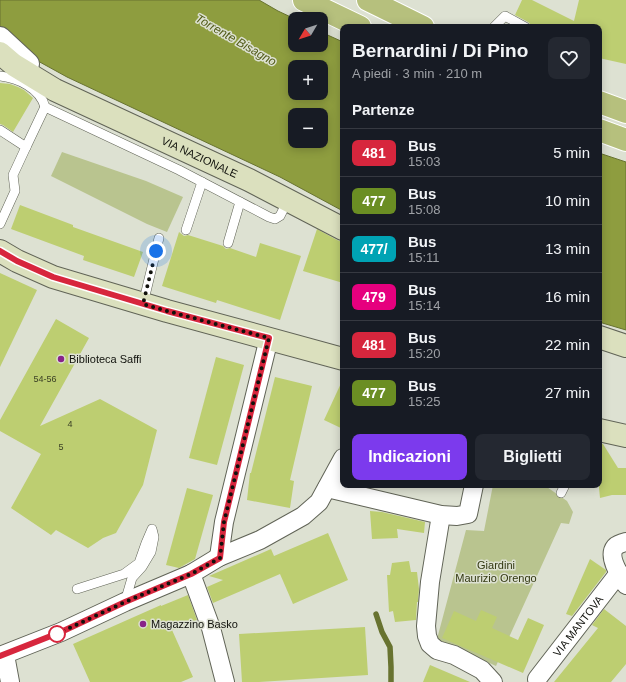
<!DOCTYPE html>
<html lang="it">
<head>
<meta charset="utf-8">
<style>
	body { margin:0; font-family:Arial,sans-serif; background:#242831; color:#f1f3f6; height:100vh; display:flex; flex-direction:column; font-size:15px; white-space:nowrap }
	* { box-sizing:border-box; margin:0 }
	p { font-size:13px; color:#9ea1a6 }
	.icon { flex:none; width:22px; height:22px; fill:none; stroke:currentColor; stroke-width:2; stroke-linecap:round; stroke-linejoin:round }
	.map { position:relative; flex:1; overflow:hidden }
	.details { position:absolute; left:340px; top:24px; width:262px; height:464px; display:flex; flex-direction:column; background:#171b24; border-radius:8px; box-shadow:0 2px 10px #0003 }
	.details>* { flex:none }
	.badge { padding:0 8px; border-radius:6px; font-size:14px; line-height:26px }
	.needle { width:26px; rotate:231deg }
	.fabs { position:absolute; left:288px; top:12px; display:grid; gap:8px }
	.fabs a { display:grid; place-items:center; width:40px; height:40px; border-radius:8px; background:#171b24; box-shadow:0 2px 10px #0003; font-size:20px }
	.you { position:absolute; width:20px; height:20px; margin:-10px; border:3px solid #fff; border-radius:50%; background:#1a73e8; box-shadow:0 0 0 6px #1a73e833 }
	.map>.badge { position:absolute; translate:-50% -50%; box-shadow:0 0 0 2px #fff }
	h2 { padding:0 12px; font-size:15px; line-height:36px }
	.round { display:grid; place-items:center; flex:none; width:42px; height:42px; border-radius:8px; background:#242831 }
	.head { display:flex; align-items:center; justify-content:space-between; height:68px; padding:0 12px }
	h1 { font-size:19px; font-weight:800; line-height:30px }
	.action { display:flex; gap:8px; margin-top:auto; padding:8px 12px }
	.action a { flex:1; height:46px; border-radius:8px; background:#7c3aed; color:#fff; font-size:16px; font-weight:800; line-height:46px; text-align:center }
	.action a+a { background:#242831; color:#f1f3f6 }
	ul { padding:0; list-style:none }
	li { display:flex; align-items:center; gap:12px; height:48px; padding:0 12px; border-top:1px solid #363941 }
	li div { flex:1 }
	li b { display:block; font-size:15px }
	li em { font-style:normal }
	li .badge { min-width:44px; font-weight:700; text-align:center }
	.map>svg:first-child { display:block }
	.green { fill:#b9c48f }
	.water { fill:#8e9d3f; stroke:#687330; fill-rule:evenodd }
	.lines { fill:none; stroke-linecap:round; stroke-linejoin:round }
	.stream { stroke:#687330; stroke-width:5.5 }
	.building { fill:#bdce71 }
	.service-casing { stroke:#616457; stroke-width:10 }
	.minor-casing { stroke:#616457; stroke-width:20 }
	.tertiary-casing { stroke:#616457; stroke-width:24 }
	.secondary-casing { stroke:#616457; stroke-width:24 }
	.primary-casing { stroke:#fff; stroke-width:24 }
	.service { stroke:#fff; stroke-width:9 }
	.minor { stroke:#fff; stroke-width:18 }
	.tertiary { stroke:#fff; stroke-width:22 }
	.secondary { stroke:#dbe0be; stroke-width:22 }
	.primary { stroke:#b6c07d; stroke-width:22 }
	.line-casing { stroke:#fff; stroke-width:9 }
	.line { stroke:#d7263d; stroke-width:6 }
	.walk { stroke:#10110c; stroke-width:4; stroke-dasharray:0 7.2 }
	.poi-dot { fill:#882289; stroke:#dde1d2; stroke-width:1.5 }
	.stop-dot { fill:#fff; stroke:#d7263d; stroke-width:2 }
	.labels { text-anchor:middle; stroke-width:3; stroke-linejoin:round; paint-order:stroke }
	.number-label { font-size:9px; fill:#3b4025 }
	.street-label { font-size:11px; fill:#10110c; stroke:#dde1d2 }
	.poi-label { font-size:11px; fill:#10110c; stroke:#dde1d2; text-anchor:start }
	.park-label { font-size:11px; fill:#323811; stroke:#dde1d2 }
	.water-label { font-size:12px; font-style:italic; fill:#525c19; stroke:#dde1d2 }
</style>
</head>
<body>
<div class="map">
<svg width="626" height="682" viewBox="0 0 626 682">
	<rect width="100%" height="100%" fill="#dde1d2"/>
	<g class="green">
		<polygon points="62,152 146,181 183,197 167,232 147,224 51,176"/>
		<polygon points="493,485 544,485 567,501 573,512 569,524 561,523 496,666 437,639 466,530 484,531"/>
	</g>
	<g class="water">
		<path d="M0 0H259L278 11 295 19V45H321V32L343 42V211L280 177 67 77 27 55 0 61ZM295 67H321V93H295ZM295 115H321V141H295Z"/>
		<polygon points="599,153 626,162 626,330 599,322"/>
	</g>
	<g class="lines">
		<polyline class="stream" points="376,614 382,632 390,647 391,667 391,682"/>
	</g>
	<g class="building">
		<polygon points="522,0 532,0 574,21 579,0 626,0 626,64 599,58 599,27 531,27 530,24 528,22 515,15"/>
		<polygon points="0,83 10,84 18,87 24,90 33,98 13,132 3,125 0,124"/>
		<polygon points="20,205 73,225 73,227 143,252 134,277 83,260 84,256 11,229"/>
		<polygon points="317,229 337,240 343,242 343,283 303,271"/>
		<polygon points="179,232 184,236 188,235 223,246 226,249 230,248 256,257 260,243 301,256 280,320 217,300 216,303 162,286"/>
		<polygon points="0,273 37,290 0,367"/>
		<polygon points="56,319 89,338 40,426 100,399 157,430 143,485 116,533 103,538 88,548 56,530 51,535 11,508 41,454 0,431 0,420"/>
		<polygon points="216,357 244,365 217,465 189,458"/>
		<polygon points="275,377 312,386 290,480 294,481 290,508 247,500 250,473 251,473"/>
		<polygon points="343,379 343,429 324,420"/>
		<polygon points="599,443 603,444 618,468 626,468 626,495 612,495 600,498 599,488"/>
		<polygon points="187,488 213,495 195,559 179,568 166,565"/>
		<polygon points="370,511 382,512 425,522 424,533 397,529 398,538 372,539"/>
		<polygon points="328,533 348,580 293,604 280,574 213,603 207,587 223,580 209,576 271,549 274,556"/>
		<polygon points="590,559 606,570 606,572 572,616 566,614"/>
		<polygon points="409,561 411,572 417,572 419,589 418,602 417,602 416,620 395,622 393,611 389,612 387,575 390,575 392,563"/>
		<polygon points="188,595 197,620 172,630 193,677 181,682 90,682 73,644 161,605 161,606"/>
		<polygon points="604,609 626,626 626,664 611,682 554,682 598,628 592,625"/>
		<polygon points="481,610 497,617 492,628 518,640 528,618 544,625 523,673 442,638 454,611 476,621"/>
		<polygon points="365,627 368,675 259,682 242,682 239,634"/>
		<polygon points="430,665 470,682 423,682"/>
	</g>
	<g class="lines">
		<g class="service-casing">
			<g id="service">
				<polyline points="494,27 505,16 525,27"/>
				<path d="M0 76C18 78 40 88 45 107"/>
				<polyline points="0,130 26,147 13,175 15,191 0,224"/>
				<polyline points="26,147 45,107 179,170 269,217 275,219 280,216 288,200"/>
				<polyline points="186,230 202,182"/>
				<polyline points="228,243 240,202"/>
				<polyline points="143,304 159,238"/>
				<polyline points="561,493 565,485"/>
				<polyline points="77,589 124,574 139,563 146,543 152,529 154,537 151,552 142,567 132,578 125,602"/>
			</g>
		</g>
		<g class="minor-casing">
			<g id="minor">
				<polyline points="327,488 441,515 457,516 468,514 474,485"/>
				<polyline points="441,515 430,582 426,626 427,636 430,644 437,650 454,655 482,670 493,682"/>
				<path d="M626 542C622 543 618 544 615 547 607 557 621 577 626 585"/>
				<polyline points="219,557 224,522 269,338"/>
				<polyline points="191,574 211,628 225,682"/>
				<polyline points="5,655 10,682"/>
				<polyline points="0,656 61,632 125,602 191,574 219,557 260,540 303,516 319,502 343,458"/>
				<path id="s1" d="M537 679 619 573"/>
			</g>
		</g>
		<g class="tertiary-casing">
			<polyline id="tertiary" points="0,38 28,64"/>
		</g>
		<g class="secondary-casing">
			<g id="secondary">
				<path id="s2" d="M0 53 14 65 55 90 249 180 343 229"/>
				<polyline points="0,251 17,261 53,277 167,311 343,359"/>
				<polyline points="599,337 626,346"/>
				<polyline points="599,430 626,436"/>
			</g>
		</g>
		<g class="primary-casing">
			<g id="primary">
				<polyline points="304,0 360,27"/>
				<polyline points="368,0 423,27"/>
				<polyline points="599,102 626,112"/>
				<polyline points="599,130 626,140"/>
			</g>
		</g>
		<use href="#service" class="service"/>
		<use href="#minor" class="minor"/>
		<use href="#tertiary" class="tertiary"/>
		<use href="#secondary" class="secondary"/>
		<use href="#primary" class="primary"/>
	</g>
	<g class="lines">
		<g class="line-casing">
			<polyline id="line" points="0,251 17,261 53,277 167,311 269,338 224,522 220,558 191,574 125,602 61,632 0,656"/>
		</g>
		<use href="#line" class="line"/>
		<polyline class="walk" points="57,634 125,602 191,574 220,558 224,522 269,338 167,311 143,304 156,251"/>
	</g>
	<g class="poi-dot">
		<circle cx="61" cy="359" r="4"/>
		<circle cx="143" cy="624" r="4"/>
	</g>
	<circle class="stop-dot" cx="57" cy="634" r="8"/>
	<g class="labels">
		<g class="number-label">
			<text x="45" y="382">54-56</text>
			<text x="70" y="427">4</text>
			<text x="61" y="450">5</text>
		</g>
		<g class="street-label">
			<text dy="4" stroke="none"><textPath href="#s2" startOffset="226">VIA NAZIONALE</textPath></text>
			<text dy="4" stroke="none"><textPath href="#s1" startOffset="67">VIA MANTOVA</textPath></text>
		</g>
		<g class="poi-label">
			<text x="69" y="363">Biblioteca Saffi</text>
			<text x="151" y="628">Magazzino Basko</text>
		</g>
		<g class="park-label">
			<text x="496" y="569">Giardini<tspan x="496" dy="13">Maurizio Orengo</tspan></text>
		</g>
		<g class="water-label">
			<text transform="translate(236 40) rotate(30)" y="4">Torrente Bisagno</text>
		</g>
	</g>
</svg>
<div class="fabs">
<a><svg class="needle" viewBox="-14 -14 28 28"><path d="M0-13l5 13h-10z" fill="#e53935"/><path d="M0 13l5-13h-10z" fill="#9ea1a6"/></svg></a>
<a>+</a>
<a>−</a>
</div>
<div class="you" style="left:156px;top:251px"></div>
<section class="details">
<div class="head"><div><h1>Bernardini / Di Pino</h1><p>A piedi · 3 min · 210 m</p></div><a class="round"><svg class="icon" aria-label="heart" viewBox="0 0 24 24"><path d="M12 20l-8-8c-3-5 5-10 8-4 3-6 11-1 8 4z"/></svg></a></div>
<h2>Partenze</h2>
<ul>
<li><span class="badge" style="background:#d7263d;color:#fff">481</span><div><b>Bus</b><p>15:03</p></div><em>5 min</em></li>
<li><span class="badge" style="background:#6b8e23;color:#fff">477</span><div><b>Bus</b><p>15:08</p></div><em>10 min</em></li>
<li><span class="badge" style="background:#00a3b4;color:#fff">477/</span><div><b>Bus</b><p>15:11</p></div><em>13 min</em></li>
<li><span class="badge" style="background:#e6007e;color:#fff">479</span><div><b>Bus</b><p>15:14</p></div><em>16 min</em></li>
<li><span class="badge" style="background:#d7263d;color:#fff">481</span><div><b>Bus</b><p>15:20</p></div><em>22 min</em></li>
<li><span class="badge" style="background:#6b8e23;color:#fff">477</span><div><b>Bus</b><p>15:25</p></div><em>27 min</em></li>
</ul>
<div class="action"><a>Indicazioni</a><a>Biglietti</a></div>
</section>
</div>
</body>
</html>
